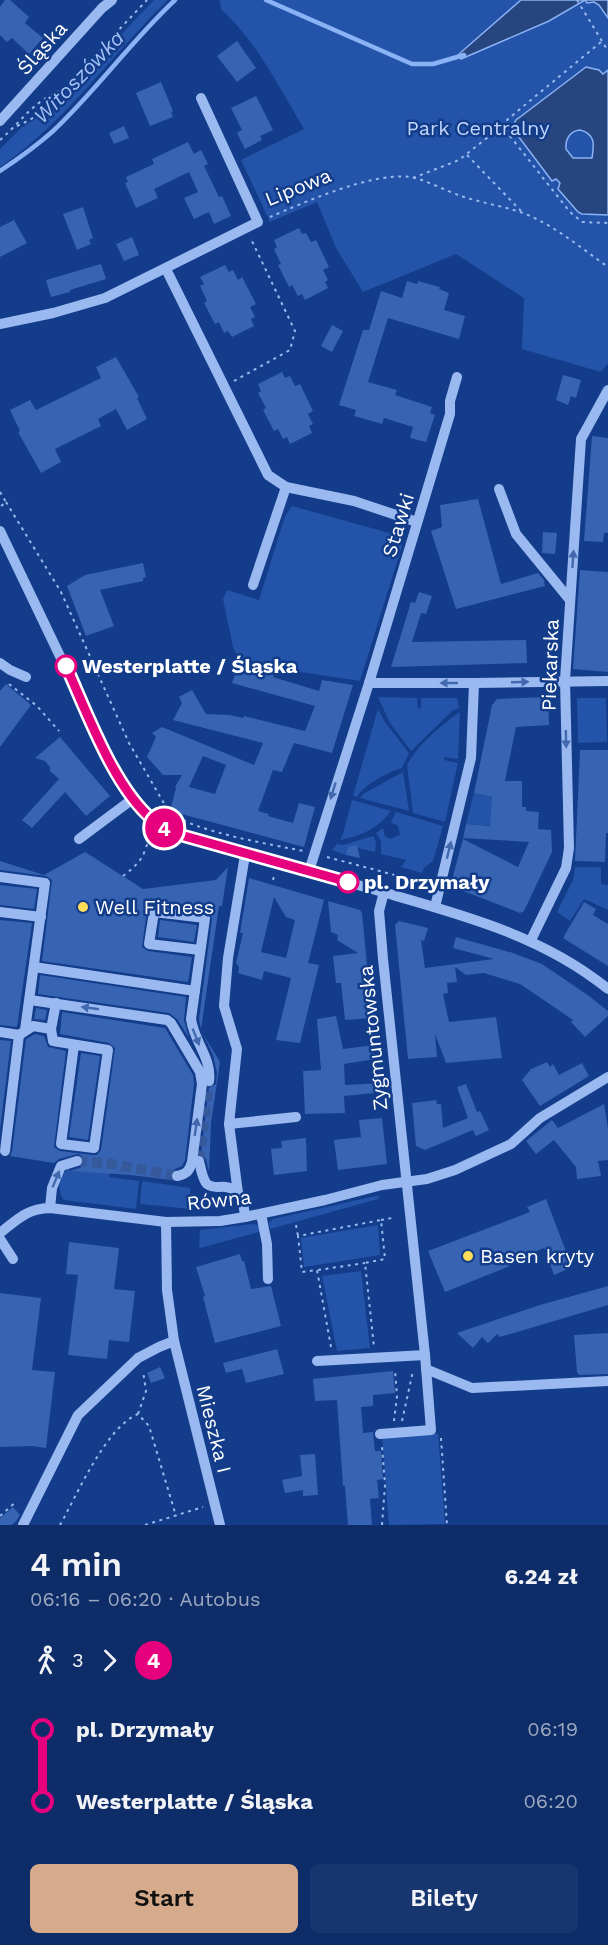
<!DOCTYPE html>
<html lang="pl">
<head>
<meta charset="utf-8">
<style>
	body { margin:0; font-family:"Work Sans",sans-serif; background:#17356e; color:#f1f3f6; height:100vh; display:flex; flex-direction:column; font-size:22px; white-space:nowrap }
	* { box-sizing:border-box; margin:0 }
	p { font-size:20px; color:#9ba8c0 }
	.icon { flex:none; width:33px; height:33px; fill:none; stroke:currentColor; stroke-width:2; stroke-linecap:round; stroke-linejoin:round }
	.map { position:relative; height:1525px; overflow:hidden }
	.drawer { display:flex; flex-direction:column; background:#0e2d68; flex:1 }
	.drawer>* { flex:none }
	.badge { padding:0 12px; border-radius:20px; font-size:21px; line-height:39px }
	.map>.badge { position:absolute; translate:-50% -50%; box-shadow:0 0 0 3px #fff }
	.legs { display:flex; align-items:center; gap:9px; height:66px; padding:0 30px; font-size:20px }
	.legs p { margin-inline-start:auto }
	.summary { display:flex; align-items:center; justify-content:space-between; height:102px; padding:0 30px }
	h1 { font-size:33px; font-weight:600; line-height:45px }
	.cta { display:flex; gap:12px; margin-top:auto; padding:12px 30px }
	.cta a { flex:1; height:69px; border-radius:9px; background:#d6ab8b; color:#111; font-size:24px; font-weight:600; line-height:69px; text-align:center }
	.cta a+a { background:#17356e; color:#f1f3f6 }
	ul { padding:0 30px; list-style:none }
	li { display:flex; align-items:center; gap:21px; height:72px; font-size:22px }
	li i { display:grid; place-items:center; width:9px; height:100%; margin:0 8px; background:currentColor }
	li i::after { content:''; width:15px; height:15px; margin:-8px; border:4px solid; border-radius:50%; background:#0e2d68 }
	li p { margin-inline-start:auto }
	li:first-child i { background:linear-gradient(#0000 50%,currentColor 0) }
	li:last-child i { background:linear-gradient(currentColor 50%,#0000 0) }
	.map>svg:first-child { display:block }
	.green { fill:#2454a9 }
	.water { fill:#274680; stroke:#8bb2f4; stroke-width:1.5; fill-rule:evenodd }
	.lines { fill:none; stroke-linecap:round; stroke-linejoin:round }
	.stream { stroke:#8bb2f4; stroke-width:4.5 }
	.building { fill:#3663b2; fill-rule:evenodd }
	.minor-tunnel { stroke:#36599c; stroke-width:10; stroke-dasharray:10 5; stroke-linecap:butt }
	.path { stroke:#99b9f0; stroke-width:2; stroke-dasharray:3 4.5; stroke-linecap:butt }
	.minor { stroke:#99b9f0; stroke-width:10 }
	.oneway { fill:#4268ae }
	.line-1-casing { stroke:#fff; stroke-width:14 }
	.line-1 { stroke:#e6007e; stroke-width:9 }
	.stop-1-dot { fill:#fff; stroke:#e6007e; stroke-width:3 }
	.poi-dot { fill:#ffdd58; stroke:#133c8a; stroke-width:2 }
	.labels { text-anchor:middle; stroke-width:5; stroke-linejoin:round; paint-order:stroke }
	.street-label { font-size:20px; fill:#fff; stroke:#133c8a }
	.park-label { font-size:20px; fill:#c0d6fc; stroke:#133c8a }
	.stop-label { font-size:20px; font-weight:bold; fill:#fff; stroke:#133c8a; text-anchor:start }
	.poi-label { font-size:20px; fill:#fff; stroke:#133c8a; text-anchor:start }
	.water-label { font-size:21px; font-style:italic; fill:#a5c3f8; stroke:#133c8a }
</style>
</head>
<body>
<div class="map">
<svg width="608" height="1525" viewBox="0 0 608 1525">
	<rect width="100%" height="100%" fill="#133c8a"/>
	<g class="green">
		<path d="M154 0H168C110 56 67 121 0 167V149L21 128 48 111Z"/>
		<path d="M220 0H608V363L601 372 522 349 524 298 456 254 363 292 336 248 317 202 270 222 241 160 304 129C279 87 257 42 221 9Z"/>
		<polygon points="292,506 400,536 402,546 360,681 240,663 233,647 223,599 227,590 259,600 285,516"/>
		<polygon points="378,697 417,698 418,709 421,708 421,698 457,698 459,708 452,711 411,751 390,723"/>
		<polygon points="577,698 606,698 607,742 578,743"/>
		<path d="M378 709 385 722 409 753 402 768C390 771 362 786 357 797L353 796Z"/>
		<path d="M460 712 458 759 444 757V760L458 763 445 822 413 813 407 765C418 745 441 725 460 712Z"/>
		<polygon points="403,772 409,811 360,798 363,794"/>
		<polygon points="474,793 492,797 496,826 466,824"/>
		<path d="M352 800 391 811C379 828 361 836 340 840L343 834Z"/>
		<polygon points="396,812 443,826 433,861 424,868 422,873 401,867 406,860 381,854 381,841 376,833 383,828 385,836 390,839 400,835 398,826 391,822"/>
		<polygon points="373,836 376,841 375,852 358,848 357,845 348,846 346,855 332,850 337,844 343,845"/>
		<polygon points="575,867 601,867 601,884 608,885 608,910 584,899 570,921 557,912 573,880"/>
		<path d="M69 1168V1171L109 1173V1177L139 1181 136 1209 64 1200C56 1189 59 1176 69 1168Z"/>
		<polygon points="142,1181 190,1188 191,1209 140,1204"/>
		<polygon points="228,1195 233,1200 231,1206 208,1208 208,1205 215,1196"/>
		<polygon points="380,1195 378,1199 270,1229 269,1223 273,1219"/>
		<polygon points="252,1224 259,1225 262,1231 200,1248 199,1246 200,1230"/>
		<polygon points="378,1225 380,1255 304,1267 301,1238"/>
		<polygon points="361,1271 370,1348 337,1351 322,1276"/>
		<polygon points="433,1432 438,1434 445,1524 389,1525 382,1436"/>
	</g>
	<g class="water">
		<polygon points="521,0 608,0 608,18 599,5 594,2 587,3 585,0 549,21 461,59 459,57 459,54"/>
		<path d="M586 67 599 70 603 74 608 70V215L582 214 578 212 558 189 560 183 556 179 552 181 512 128 516 120 524 114ZM580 130C596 134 594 145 592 158H573L566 149C565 139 570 131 580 130Z"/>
	</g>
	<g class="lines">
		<g class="stream">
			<polyline points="266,0 412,64 433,64 464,55"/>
			<path d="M0 171C18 159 36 146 52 132 96 91 131 41 175 0"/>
		</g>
	</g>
	<g class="building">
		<polygon points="5,0 10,0 29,17 25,23 43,38 29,54 12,38 7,42 0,35 0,7"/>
		<polygon points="237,41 256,68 237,82 217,56"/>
		<polygon points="161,82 173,111 171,112 173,117 150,126 136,93"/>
		<polygon points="256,96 273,130 260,136 262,140 245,149 237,133 242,130 231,108"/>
		<polygon points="124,126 129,138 114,144 109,133"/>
		<polygon points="188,142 194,154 201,150 208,164 204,166 219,197 222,196 231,216 214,224 209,212 194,219 184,198 198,192 189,172 154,189 158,198 136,208 125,183 128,182 126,177 154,164 152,159"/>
		<polygon points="83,207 93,238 89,240 91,244 77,250 63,214"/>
		<polygon points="14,220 27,243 0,257 0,227"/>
		<polygon points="299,228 302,234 306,233 311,242 316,240 329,267 323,270 328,280 325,282 328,288 305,300 302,294 298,296 292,285 289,287 278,265 281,264 274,249 277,247 274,240"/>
		<polygon points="132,237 139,255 124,261 116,244"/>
		<polygon points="101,264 106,279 70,290 70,292 51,297 46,280"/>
		<polygon points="225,265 229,272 233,270 238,280 242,277 256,304 250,307 255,317 251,319 254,326 232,337 228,331 224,333 219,322 215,324 204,303 207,301 200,286 204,284 200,277"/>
		<polygon points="407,281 417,284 418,281 440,287 439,289 449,293 444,310 465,316 459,339 388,318 368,382 397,390 395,395 432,407 430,413 435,415 426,442 410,438 413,427 384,418 382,424 354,416 356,410 339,405 363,330 369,330 381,291 402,298"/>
		<polygon points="332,325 343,331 332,352 321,346"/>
		<polygon points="116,357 139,397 137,398 147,419 127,430 116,409 98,419 101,426 55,449 61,462 41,473 18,432 20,431 10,410 30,400 36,410 101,378 96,367"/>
		<polygon points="282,372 285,378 290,376 295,386 300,384 313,411 308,414 313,424 309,426 312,433 290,444 287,437 283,439 278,429 274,431 263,410 266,408 258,393 261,391 258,384"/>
		<polygon points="563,375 581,380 576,398 571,396 568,405 556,400"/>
		<polygon points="592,436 608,438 608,533 604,533 603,542 584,541"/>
		<polygon points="478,499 501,584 538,573 544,580 545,586 456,609 431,531 442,527 440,505"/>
		<polygon points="543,532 557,533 555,554 542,553"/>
		<polygon points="143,563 146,577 143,578 143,581 100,590 114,626 86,636 67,586 85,575"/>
		<polygon points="580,570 608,572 608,672 573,669"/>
		<polygon points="419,592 432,596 426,614 421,613 412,642 526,640 527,663 391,667 411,602 415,603"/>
		<path d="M236 672 274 675 273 677 319 691 322 680 353 685 332 753 294 743 282 772 273 770 258 811 269 814 268 816 293 823 299 803 315 807 304 847 170 811 176 788 175 787 182 775H163L147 757 156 737 152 733 162 727 254 765 263 743 173 720 182 703 179 697 192 690 206 714 230 715 243 718 244 716 305 731 315 706 232 683ZM203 756 226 765 215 794 189 787Z"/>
		<polygon points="6,684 31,705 0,747 0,691"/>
		<polygon points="548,697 549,725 516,727 505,781 522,781 522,807 526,807 526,811 539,812 538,829 551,830 552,852 524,911 520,913 453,887 451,883 463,839 518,867 529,842 463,838 466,824 490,826 492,797 474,793 492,705 497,699"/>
		<polygon points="60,737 110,796 86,816 65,792 32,828 22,820 59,779 50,771 50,767 45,761 35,758"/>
		<polygon points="580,750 608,750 608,833 606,833 605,862 575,861"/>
		<polygon points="357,845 360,858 346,855 348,846"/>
		<polygon points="85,852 143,889 216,880 228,867 222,906 219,906 201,1029 199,1019 212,919 209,912 155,905 151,905 147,910 142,947 148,951 192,957 188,982 42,961 52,880 46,876 0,870 0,861 44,875"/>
		<path d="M249 878 324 900 308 963 319 965 300 1043 276 1040 291 978 264 971 262 980 238 973 239 967 236 963 243 933H240ZM274 897 286 917 295 920 286 958 261 952Z"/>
		<polygon points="0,885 37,889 34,909 0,905"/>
		<polygon points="328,901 360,910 362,913 372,1018 345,1020 341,983 336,983 333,956 358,953 337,940 338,935 331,932"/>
		<polygon points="584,902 596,909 593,915 608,924 608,966 563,938"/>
		<polygon points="0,920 32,923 17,1027 0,1025"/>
		<polygon points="160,920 197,925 194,942 158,937"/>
		<polygon points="399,921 428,928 424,941 421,940 425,968 494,959 453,948 456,937 513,953 542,964 589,996 608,1011 608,1016 585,1037 571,1022 573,1020 520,984 484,973 466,975 455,967 457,982 447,983 448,993 443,994 449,1022 496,1017 502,1058 446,1063 435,1034 437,1057 408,1059 395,925"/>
		<polygon points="40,975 186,997 184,1020 189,1038 177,1019 169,1013 38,994"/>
		<polygon points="36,1008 47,1010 45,1020 34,1019"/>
		<polygon points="62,1012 165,1028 193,1075 194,1084 185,1160 182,1166 171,1171 171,1180 130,1175 69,1171 80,1168 84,1163 82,1156 78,1154 59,1159 54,1163 10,1156 12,1152 26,1039 35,1034 44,1036 48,1047 66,1051 54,1147 60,1151 93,1155 97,1155 101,1150 115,1048 109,1043 60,1034"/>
		<polygon points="336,1016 343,1049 374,1045 375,1059 344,1064 345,1085 384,1083 384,1092 344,1096 345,1113 305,1114 303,1071 321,1070 317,1019"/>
		<polygon points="203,1034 220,1062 211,1123 209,1172 206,1159 201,1154 209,1088 216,1084 217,1073 213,1055"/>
		<polygon points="0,1040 11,1041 0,1130"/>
		<polygon points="81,1053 100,1056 88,1140 69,1137"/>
		<polygon points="547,1062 550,1067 553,1064 559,1075 582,1063 589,1076 540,1106 522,1080 531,1069"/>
		<polygon points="466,1084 477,1112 480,1111 489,1130 476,1136 473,1130 425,1150 416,1146 412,1103 436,1100 437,1104 441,1104 443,1128 468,1118 457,1087"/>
		<polygon points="604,1104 608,1129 608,1160 598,1161 601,1176 577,1179 576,1167 554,1140 536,1154 526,1141 552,1120 558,1128"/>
		<polygon points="382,1118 387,1164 338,1170 334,1140 361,1137 359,1120"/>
		<polygon points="306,1138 307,1171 274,1175 271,1149 282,1148 281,1141"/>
		<polygon points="546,1199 572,1267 554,1275 544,1248 508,1262 510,1266 445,1292 428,1251 530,1212 527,1207"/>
		<polygon points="69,1242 119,1248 114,1289 135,1291 129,1342 109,1340 107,1359 68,1355 78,1275 66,1274"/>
		<polygon points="240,1254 242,1261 244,1261 251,1289 271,1286 281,1326 215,1343 203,1297 205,1296 196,1267"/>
		<polygon points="608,1286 608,1305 500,1337 497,1334 488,1343 482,1337 473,1348 457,1333 540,1305"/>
		<polygon points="0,1293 41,1298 32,1370 55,1372 46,1448 32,1446 0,1447"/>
		<polygon points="608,1333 608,1374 579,1375 577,1372 574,1335"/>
		<polygon points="277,1349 284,1374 246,1383 242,1369 226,1373 223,1363"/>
		<polygon points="160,1367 165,1378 151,1383 147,1373"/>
		<polygon points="393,1371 395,1393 373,1395 373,1406 361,1407 363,1433 373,1432 375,1451 381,1451 383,1479 377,1480 379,1498 370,1499 372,1525 348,1525 345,1486 343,1486 337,1400 315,1401 313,1379"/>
		<polygon points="315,1454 318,1495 303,1496 303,1490 285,1493 282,1480 302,1476 300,1455"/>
		<polygon points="13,1507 20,1515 16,1521 12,1525 0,1525 0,1518"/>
	</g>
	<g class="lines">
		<g class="minor-tunnel">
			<polyline points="77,1161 107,1163 177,1176"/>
			<polyline points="199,1161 209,1081"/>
		</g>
		<g class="path">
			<polyline points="577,0 608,51"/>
			<polyline points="601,42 508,119 502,126 570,212 582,222 608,223"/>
			<path d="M17 126C35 118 52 108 62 90L147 0"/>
			<path d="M0 140C23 120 32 102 62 90"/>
			<polyline points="467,155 521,211"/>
			<polyline points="413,178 459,160 502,126"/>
			<path d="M270 217C305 202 372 172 410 177 424 179 446 191 461 196 482 203 503 206 523 213 554 225 581 248 608 267"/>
			<polyline points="234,381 290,350 295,331 251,239"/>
			<polyline points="0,492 6,502 0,507"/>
			<path d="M6 502 61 592 129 743 169 812C192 831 272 845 304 851"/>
			<polyline points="9,684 37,706 59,731"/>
			<polyline points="327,857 421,882"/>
			<path d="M123 876C132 869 142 861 145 850 148 843 148 839 152 832"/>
			<polyline points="273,880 275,873"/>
			<polyline points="205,1209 211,1198"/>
			<polyline points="381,1220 392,1218"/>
			<polyline points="296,1225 298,1236"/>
			<polyline points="318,1270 365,1263"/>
			<polyline points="331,1347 317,1270 302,1272 298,1236 381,1220 385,1259 365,1263 374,1347"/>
			<polyline points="138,1414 146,1391 143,1371"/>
			<polyline points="394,1421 397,1396 395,1370"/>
			<polyline points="402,1421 413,1371"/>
			<polyline points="441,1438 447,1525"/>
			<polyline points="0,1516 17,1501"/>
			<path d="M60 1525C77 1495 106 1427 138 1414L149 1426 176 1516"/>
			<polyline points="145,1525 203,1507"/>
			<polyline points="382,1525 385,1485 382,1447"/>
		</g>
		<g class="minor">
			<polyline points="0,121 102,8 112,0"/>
			<polyline points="166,269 268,475 286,487 253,585"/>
			<polyline points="0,324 53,313 105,298 258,222 201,98"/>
			<polyline points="286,487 354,501 417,522"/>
			<polyline points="499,489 516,534 570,600"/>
			<path d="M0 531 114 769C133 797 146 819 177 834 244 854 312 872 379 891 459 914 542 935 608 989"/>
			<polyline points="0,663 10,670 26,677"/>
			<polyline points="369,683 450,414 450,401 457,377"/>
			<polyline points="474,683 608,681"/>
			<polyline points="79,839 134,798"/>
			<polyline points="309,871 369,683 474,683 471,758 435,907"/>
			<polyline points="0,877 45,883 25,1030"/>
			<polyline points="0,912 41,917"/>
			<polyline points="531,940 566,868 569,848 565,680 581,439 608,390"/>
			<path d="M200 950 149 944 154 912 205 918 191 1019C194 1042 212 1058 209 1081"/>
			<polyline points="34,967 195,991"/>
			<path d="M30 1000 167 1020 171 1023 200 1072 202 1084 192 1162C189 1172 186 1174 177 1176"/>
			<polyline points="56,1003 51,1029 53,1041 108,1050 94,1148 61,1144 74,1045"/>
			<polyline points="0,1032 19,1035"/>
			<polyline points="229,1124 296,1117"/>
			<polyline points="5,1151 19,1035 33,1026 51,1029"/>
			<path d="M199 1161C201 1168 202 1179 207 1184 213 1189 219 1186 226 1187 242 1189 244 1205 245 1217"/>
			<polyline points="238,1193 229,1124 237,1049 224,1006 228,958 245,855"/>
			<polyline points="50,1208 52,1188 61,1166 77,1161"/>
			<polyline points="261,1214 267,1244 268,1279"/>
			<path d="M0 1233C18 1219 26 1209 50 1208L166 1222"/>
			<polyline points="0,1239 13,1259"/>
			<polyline points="174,1341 220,1525"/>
			<polyline points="317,1361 425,1355"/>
			<polyline points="426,1369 472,1388 608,1381"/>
			<polyline points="380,1434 431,1430 425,1355 383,959 379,911 384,892"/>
			<polyline points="23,1525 78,1415 138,1358 159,1347 174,1341 167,1290 166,1222 220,1221 245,1217 325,1200 382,1185 427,1179 455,1170 511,1144 540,1118 608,1077"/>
		</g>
	</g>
	<defs><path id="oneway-solid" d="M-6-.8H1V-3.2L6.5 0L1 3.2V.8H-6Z" transform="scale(1.5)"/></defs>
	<g class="oneway">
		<use href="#oneway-solid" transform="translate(573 559) rotate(-86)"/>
		<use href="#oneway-solid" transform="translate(520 682) rotate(-2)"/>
		<use href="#oneway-solid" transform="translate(449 683) rotate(-180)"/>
		<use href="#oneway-solid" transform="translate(566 739) rotate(89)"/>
		<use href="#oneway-solid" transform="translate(333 791) rotate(107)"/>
		<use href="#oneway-solid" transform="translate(449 850) rotate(-76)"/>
		<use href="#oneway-solid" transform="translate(90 1008) rotate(-172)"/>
		<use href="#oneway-solid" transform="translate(196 1037) rotate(68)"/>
		<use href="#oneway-solid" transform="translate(196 1127) rotate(-82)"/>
		<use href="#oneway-solid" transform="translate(56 1179) rotate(-68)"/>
	</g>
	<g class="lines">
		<g class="line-1-casing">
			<path id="line-1" d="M66 666C87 712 114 788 153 820 160 826 169 830 177 834L348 882"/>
		</g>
		<use href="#line-1" class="line-1"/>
	</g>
	<g class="stop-1-dot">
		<circle cx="66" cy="666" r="10"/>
		<circle cx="348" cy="882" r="10"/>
	</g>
	<g class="poi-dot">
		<circle cx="83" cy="907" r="6"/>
		<circle cx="468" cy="1256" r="6"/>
	</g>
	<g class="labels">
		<g class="street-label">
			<text transform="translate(42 48) rotate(-48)" y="7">Śląska</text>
			<text transform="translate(298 187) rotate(-22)" y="7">Lipowa</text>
			<text transform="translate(398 525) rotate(-73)" y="7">Stawki</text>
			<text transform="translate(550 665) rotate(-88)" y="7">Piekarska</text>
			<text transform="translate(373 1038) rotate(-96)" y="7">Zygmuntowska</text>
			<text transform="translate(219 1200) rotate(-6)" y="7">Równa</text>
			<text transform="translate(214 1429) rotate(76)" y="7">Mieszka I</text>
		</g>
		<g class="park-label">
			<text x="478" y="135">Park Centralny</text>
		</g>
		<g class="stop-label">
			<text x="82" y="673">Westerplatte / Śląska</text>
			<text x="364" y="889">pl. Drzymały</text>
		</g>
		<g class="poi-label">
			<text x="95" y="914">Well Fitness</text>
			<text x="480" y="1263">Basen kryty</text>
		</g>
		<g class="water-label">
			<text transform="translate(79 77) rotate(-46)" y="7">Witoszówka</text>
		</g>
	</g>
</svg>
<b class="badge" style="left:164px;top:828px;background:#e6007e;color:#fff">4</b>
</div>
<section class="drawer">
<div class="summary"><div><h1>4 min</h1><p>06:16 – 06:20 · Autobus</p></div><b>6.24 zł</b></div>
<div class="legs"><svg class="icon" aria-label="walk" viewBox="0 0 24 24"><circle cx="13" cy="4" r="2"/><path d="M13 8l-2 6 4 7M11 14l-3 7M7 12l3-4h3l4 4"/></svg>3<svg class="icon" aria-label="forward" viewBox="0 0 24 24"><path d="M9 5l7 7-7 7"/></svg><b class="badge" style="background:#e6007e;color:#fff">4</b></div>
<ul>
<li><i style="color:#e6007e"></i><b>pl. Drzymały</b><p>06:19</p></li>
<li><i style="color:#e6007e"></i><b>Westerplatte / Śląska</b><p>06:20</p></li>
</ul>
<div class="cta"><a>Start</a><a>Bilety</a></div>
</section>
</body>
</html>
